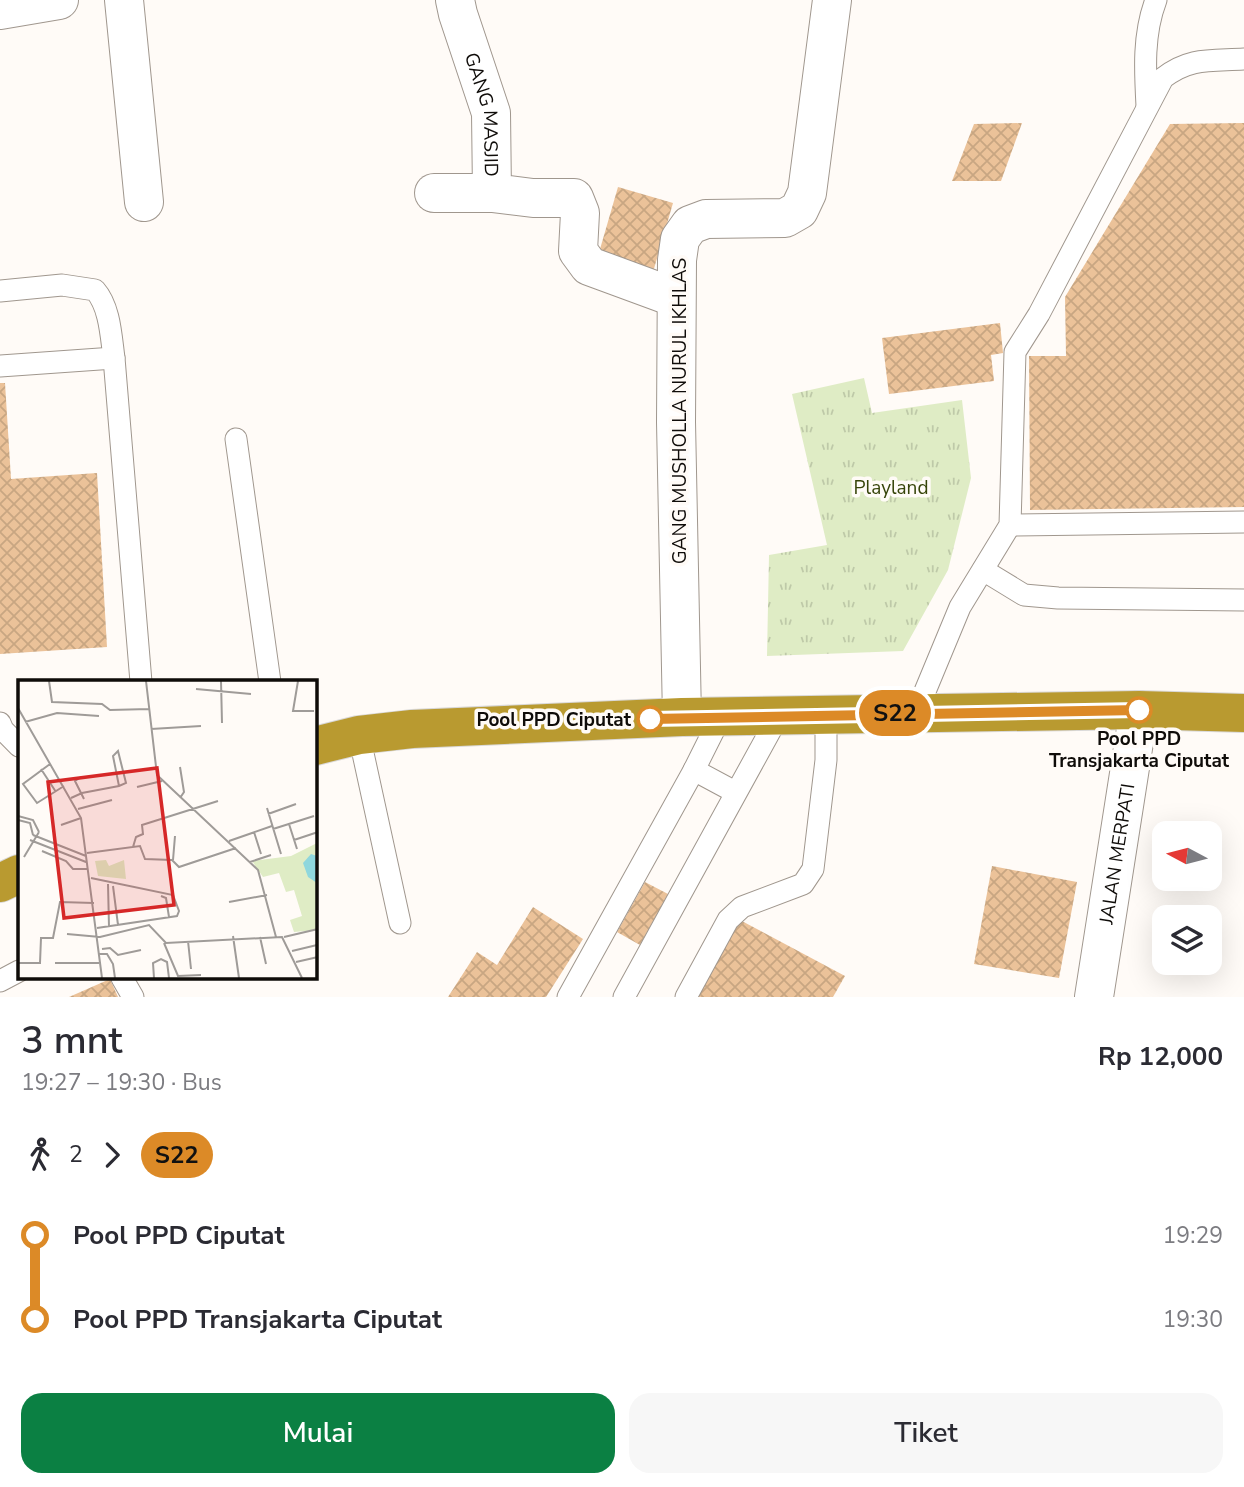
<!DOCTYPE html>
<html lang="id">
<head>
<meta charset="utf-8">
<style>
	body { margin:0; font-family:"Nunito Sans",sans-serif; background:#f7f7f7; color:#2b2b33; height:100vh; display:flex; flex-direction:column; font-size:26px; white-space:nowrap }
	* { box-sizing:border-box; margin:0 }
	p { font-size:23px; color:#7c7c81 }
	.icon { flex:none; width:38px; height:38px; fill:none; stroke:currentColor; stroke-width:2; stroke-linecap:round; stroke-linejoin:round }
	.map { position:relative; height:997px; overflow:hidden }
	.panel { display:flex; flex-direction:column; background:#fff; flex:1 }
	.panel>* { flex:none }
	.badge { padding:0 14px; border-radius:23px; font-size:24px; line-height:46px }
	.needle { width:46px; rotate:277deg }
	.controls { position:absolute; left:1152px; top:821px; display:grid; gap:14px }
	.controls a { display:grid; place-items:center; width:70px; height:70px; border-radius:14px; background:#fff; box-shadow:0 7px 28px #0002; font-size:35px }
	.map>.badge { position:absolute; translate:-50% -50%; box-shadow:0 0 0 4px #fff }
	.legs { display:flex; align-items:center; gap:10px; height:77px; padding:0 21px; font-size:23px }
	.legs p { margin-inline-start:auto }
	.summary { display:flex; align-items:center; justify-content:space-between; height:119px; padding:0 21px }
	h1 { font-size:38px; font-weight:600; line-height:52px }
	.primary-button { display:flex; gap:14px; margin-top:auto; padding:14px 21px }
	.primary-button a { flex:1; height:80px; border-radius:21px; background:#0b8043; color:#fff; font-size:28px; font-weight:600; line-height:80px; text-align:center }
	.primary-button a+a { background:#f7f7f7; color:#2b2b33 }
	ul { padding:0 21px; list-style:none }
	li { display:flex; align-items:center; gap:24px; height:84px; font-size:26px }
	li i { display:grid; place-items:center; width:10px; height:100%; margin:0 9px; background:currentColor }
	li i::after { content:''; width:18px; height:18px; margin:-9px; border:5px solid; border-radius:50%; background:#fff }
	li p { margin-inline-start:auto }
	li:first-child i { background:linear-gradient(#0000 50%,currentColor 0) }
	li:last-child i { background:linear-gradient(currentColor 50%,#0000 0) }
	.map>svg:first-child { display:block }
	.park { fill:url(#park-tufts) }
	.building { fill:url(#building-cross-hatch) }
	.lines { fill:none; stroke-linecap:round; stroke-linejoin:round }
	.lane-casing { stroke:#a0978e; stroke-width:23 }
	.street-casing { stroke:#a0978e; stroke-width:40 }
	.highway-casing { stroke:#d9d8d8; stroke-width:40 }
	.lane { stroke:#fff; stroke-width:21 }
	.street { stroke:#fff; stroke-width:38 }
	.highway { stroke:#b99a30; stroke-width:38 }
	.line-1-casing { stroke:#fff; stroke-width:16 }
	.line-1 { stroke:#dc8a27; stroke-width:10 }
	.stop-1-dot { fill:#fff; stroke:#dc8a27; stroke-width:3.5 }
	.labels { text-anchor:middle; stroke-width:7; stroke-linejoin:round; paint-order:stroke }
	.street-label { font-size:19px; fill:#0f0c09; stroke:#fffbf7 }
	.park-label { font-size:19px; fill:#364409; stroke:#fffbf7 }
	.stop-label { font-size:19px; font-weight:bold; fill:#0f0c09; stroke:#fffbf7; text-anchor:end }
	.inset-road { fill:none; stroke:#9f9b98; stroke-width:2 }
	.view { fill:#d62828; fill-opacity:0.15; stroke:#d62828; stroke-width:3.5 }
	.inset-edge { fill:none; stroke:#0f0c09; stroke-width:3.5 }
</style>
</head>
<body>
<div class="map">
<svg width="1244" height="997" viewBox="0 0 1244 997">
	<defs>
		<pattern id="park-tufts" width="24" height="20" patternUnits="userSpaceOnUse" patternTransform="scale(1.75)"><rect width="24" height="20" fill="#dfecc5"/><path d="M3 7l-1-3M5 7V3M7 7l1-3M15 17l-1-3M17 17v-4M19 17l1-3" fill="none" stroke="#bec9a8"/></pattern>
		<pattern id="building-cross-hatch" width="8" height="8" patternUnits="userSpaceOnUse" patternTransform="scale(1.75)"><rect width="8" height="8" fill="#ebc299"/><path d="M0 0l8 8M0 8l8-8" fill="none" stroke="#c8a682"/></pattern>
	</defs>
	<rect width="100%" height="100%" fill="#fffbf7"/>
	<polygon class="park" points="864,378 872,413 962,400 971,478 948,570 903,651 767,656 769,555 827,545 792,394"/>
	<g class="building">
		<polygon points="1022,123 1001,181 952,181 974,124"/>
		<polygon points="1244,123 1244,507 1030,510 1029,356 1066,356 1065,297 1170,124"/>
		<polygon points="618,187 673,203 651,279 596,263"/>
		<polygon points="1000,323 1003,353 991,355 994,381 889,394 882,338"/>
		<polygon points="0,383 5,383 11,479 97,473 107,647 0,654"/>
		<polygon points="992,866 1077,882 1059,978 974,964"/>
		<polygon points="645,882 668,894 640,945 617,932"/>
		<polygon points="533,907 583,939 546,997 448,997 477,952 497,965"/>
		<polygon points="738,919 845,976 833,997 697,997"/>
		<polygon points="110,979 118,997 69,997"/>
	</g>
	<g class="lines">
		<g class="lane-casing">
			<g id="lane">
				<path d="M1147 106C1145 70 1143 34 1156 0"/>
				<path d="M0 291 62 285 95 290C110 307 111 336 114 358L141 682"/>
				<polyline points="0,366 114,358"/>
				<polyline points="236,439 270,682"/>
				<polyline points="1010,525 1244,522"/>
				<polyline points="983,570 1024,595 1058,598 1244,600"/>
				<path d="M916 713 960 607 1010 525 1015 352 1039 314 1163 78C1190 57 1211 61 1244 59"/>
				<polyline points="0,723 3,730 19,746"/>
				<polyline points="359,735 400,923"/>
				<polyline points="694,770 735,792"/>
				<polyline points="122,978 133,997"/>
				<polyline points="0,981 19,971"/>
				<polyline points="568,997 694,770 721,716"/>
				<polyline points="624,997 779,715"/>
				<polyline points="686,997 728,920 742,907 803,884 813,869 826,760 826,714"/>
			</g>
		</g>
		<g class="street-casing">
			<g id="street">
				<polyline points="124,0 144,202"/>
				<path id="s1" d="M455 0 458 14 491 113 492 193 533 198H574L580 213 578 251 589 266 676 298"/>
				<polyline points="0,10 59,0"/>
				<polyline points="434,193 492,193"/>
				<polyline points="682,717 676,422 677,260 680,239 690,225 706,219 785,218 799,210 807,193 832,0"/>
				<path id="s2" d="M1094 997 1139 710"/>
			</g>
		</g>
		<g class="highway-casing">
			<g id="highway">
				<polyline points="315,746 359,735 412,729 682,717 1139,710 1244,713"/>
				<polyline points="0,883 19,874"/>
			</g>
		</g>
		<use href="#lane" class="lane"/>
		<use href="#street" class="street"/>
		<use href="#highway" class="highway"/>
	</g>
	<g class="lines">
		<g class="line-1-casing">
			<polyline id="line-1" points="650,719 1139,710"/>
		</g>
		<use href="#line-1" class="line-1"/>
	</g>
	<g class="stop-1-dot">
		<circle cx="1139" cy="710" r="12"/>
		<circle cx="650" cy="719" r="12"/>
	</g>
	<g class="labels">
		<g class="street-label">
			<text dy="7" stroke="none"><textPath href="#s1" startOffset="119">GANG MASJID</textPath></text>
			<text transform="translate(679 411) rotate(-90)" y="7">GANG MUSHOLLA NURUL IKHLAS</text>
			<text dy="7" stroke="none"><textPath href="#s2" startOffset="145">JALAN MERPATI</textPath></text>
		</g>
		<g class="park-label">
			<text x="891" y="494">Playland</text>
		</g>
		<g class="stop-label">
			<text x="631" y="726">Pool PPD Ciputat</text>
			<text x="1139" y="745" text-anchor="middle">Pool PPD<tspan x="1139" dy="22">Transjakarta Ciputat</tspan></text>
		</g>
	</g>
	<g transform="translate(18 680)">
		<rect width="299" height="299" fill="#fffbf7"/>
		<path d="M299 163V250L276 252 272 240 284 236 276 210 268 212 261 193 245 197 234 181 273 176ZM88 180 91 186 106 180 108 199 80 196 77 181Z" fill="#dfecc5"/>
		<path d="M293 174 299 176V203L290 197 285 183Z" fill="#8fd7dd"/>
		<path class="inset-road" d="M31 1 34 22 84 24 92 30 131 29M128 1 139 95 240 190 258 257M203 1 204 43M280 1 275 31H296M178 9 233 14M0 28 63 138 84 298M7 42 39 33 81 36M133 49 183 46M32 84 5 104 19 123 46 106M23 89 38 112M63 97 57 101 66 119M119 107 144 101M53 118 64 113 101 106 108 103 100 71 95 76 101 106M162 118 166 112 162 87M249 128 263 174M60 129 94 120M250 134 278 124M0 136 15 140 21 152M0 140 12 143 15 155M271 144 279 169M43 145 63 138M255 149 296 136M236 152 243 174M15 155 68 176M12 160 68 182M276 160 300 152M211 161 254 146M115 167 118 157 125 154 124 145 200 121M24 171 48 181 55 189H70M69 173 122 166 127 179 154 180 161 187 218 168M6 177 21 152M155 180 157 156M232 182 253 175M73 198 155 215 161 231 159 236 79 248M90 204 91 247M95 206 100 245M143 216 148 218 151 237M211 222 249 215M49 254 82 257 131 245 148 263 264 257 284 298M215 256 221 298M242 257 248 284M266 257 300 249M170 261 173 289M146 263 160 296 183 295M84 269 92 268 100 275 123 270M274 271 299 265M80 274H89L95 284 97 298M278 282 300 277M0 283H22L23 258H35L42 222 76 223M37 283H81M136 298 135 283 143 279 149 282 151 298"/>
		<path class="view" d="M139 88 156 225 46 238 30 102Z"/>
		<rect width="299" height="299" class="inset-edge"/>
	</g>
</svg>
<div class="controls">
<a><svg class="needle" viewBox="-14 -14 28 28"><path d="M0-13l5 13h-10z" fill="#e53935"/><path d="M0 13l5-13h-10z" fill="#7c7c81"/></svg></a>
<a><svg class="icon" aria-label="layers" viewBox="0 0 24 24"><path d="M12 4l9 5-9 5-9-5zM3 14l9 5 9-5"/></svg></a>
</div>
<b class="badge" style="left:895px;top:713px;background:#dc8a27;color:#111">S22</b>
</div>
<section class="panel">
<div class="summary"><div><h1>3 mnt</h1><p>19:27 – 19:30 · Bus</p></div><b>Rp 12,000</b></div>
<div class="legs"><svg class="icon" aria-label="walk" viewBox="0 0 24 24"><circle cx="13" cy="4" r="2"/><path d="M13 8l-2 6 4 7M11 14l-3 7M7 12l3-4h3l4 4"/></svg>2<svg class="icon" aria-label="forward" viewBox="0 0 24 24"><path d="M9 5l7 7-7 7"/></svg><b class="badge" style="background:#dc8a27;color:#111">S22</b></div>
<ul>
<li><i style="color:#dc8a27"></i><b>Pool PPD Ciputat</b><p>19:29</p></li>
<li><i style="color:#dc8a27"></i><b>Pool PPD Transjakarta Ciputat</b><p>19:30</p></li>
</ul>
<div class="primary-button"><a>Mulai</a><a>Tiket</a></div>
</section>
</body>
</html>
